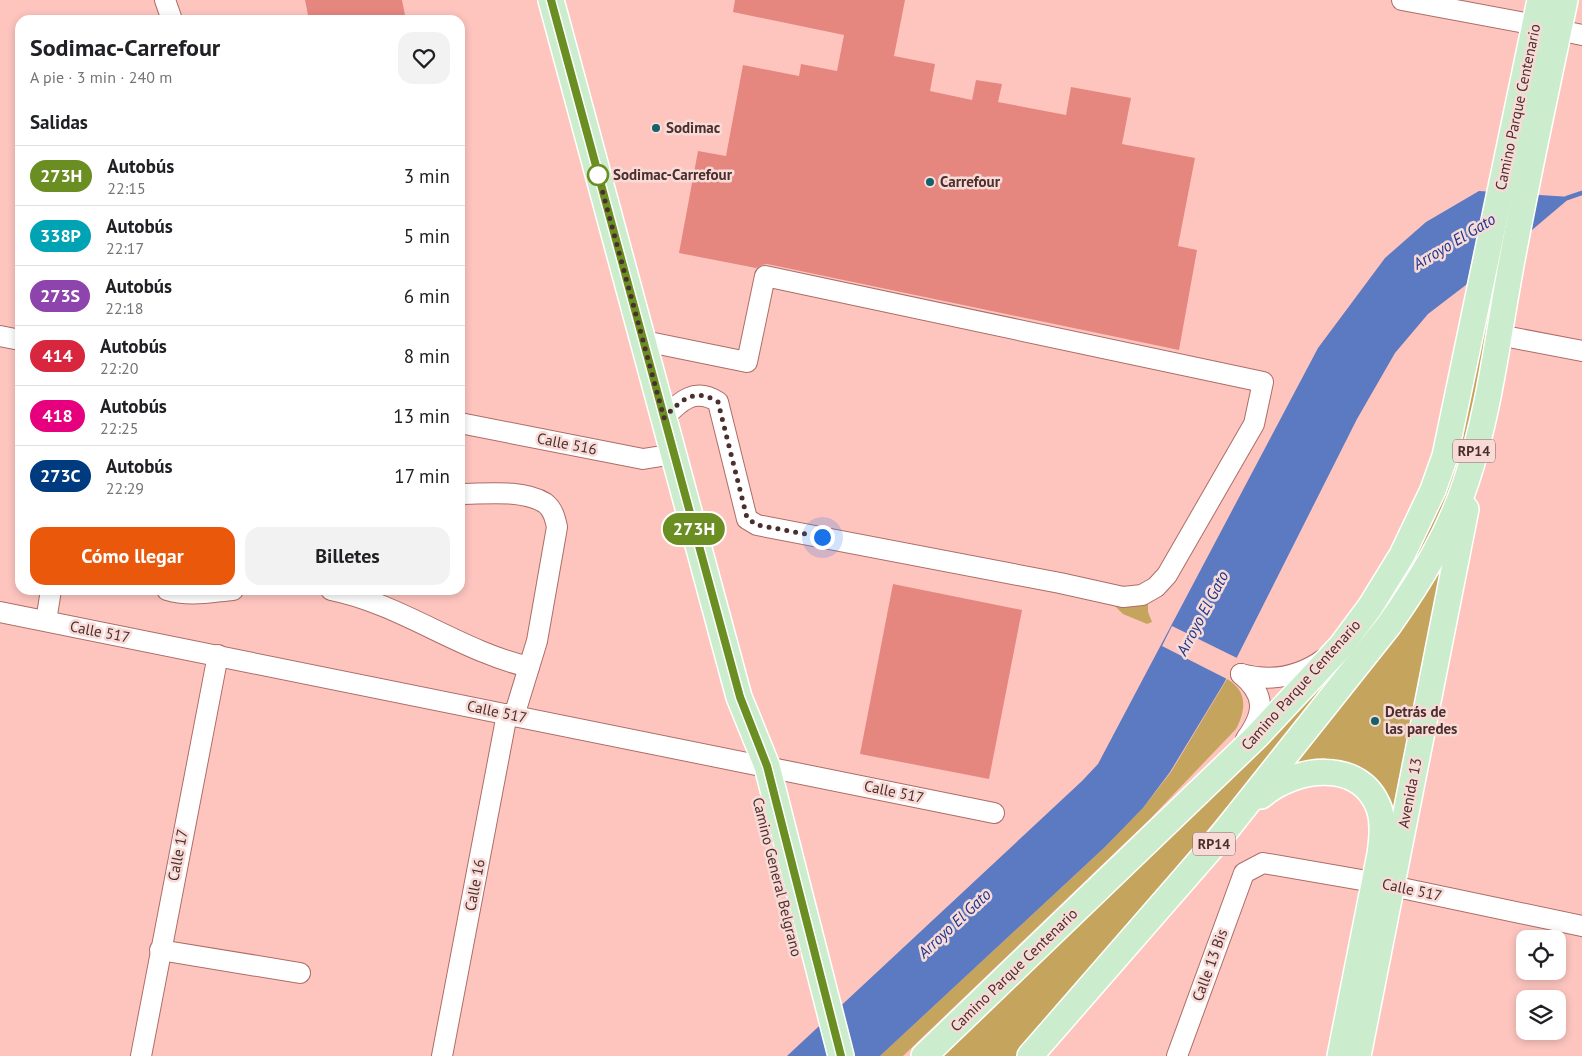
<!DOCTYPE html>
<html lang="es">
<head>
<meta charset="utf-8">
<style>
	body { margin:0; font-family:"PT Sans",sans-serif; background:#f2f2f2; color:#202124; height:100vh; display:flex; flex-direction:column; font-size:19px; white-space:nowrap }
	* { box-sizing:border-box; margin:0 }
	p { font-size:16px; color:#757577 }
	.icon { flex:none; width:28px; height:28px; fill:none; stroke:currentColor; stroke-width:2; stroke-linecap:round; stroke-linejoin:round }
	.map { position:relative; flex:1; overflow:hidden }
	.side { position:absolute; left:15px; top:15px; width:450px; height:580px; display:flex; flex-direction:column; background:#fff; border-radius:15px; box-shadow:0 2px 8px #0003 }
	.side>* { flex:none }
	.badge { padding:0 10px; border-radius:16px; font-size:18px; line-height:32px }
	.controls { position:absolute; left:1516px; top:930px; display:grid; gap:10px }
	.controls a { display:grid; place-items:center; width:50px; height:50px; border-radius:10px; background:#fff; box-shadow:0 2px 8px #0003; font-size:25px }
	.you { position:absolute; width:25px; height:25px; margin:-12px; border:4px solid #fff; border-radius:50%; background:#1a73e8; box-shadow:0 0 0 8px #1a73e833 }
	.map>.badge { position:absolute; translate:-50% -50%; box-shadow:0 0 0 2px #fff }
	h2 { padding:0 15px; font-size:19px; line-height:45px }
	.round { display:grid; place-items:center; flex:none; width:52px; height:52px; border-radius:15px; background:#f2f2f2 }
	.headline { display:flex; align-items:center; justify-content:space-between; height:85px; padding:0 15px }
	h1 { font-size:24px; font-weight:700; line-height:38px }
	.button { display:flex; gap:10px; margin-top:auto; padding:10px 15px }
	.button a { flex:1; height:58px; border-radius:15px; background:#ea580c; color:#fff; font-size:20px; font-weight:700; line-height:58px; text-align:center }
	.button a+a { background:#f2f2f2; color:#202124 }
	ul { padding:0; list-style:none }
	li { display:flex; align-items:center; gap:15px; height:60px; padding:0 15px; border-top:1px solid #e0e0e0 }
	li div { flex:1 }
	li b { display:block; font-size:19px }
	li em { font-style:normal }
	li .badge { min-width:55px; font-weight:700; text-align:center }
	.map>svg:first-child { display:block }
	.green { fill:#c5a55e }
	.water { fill:#5b7ac2 }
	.pier { fill:#fec5bf }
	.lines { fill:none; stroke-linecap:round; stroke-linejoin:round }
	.stream { stroke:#5b7ac2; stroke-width:4.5 }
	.building { fill:#e5877f }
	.minor-casing { stroke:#ad6d67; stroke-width:22 }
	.major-casing { stroke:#fff; stroke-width:28 }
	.minor { stroke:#fff; stroke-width:20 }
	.major { stroke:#cbedcd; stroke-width:25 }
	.line-casing { stroke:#fff; stroke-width:11 }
	.line { stroke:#6b8e23; stroke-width:8 }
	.walk { stroke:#4b2f2c; stroke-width:5; stroke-dasharray:0 9 }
	.poi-dot { fill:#13626a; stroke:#f8dad7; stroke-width:2 }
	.stop-dot { fill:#fff; stroke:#6b8e23; stroke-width:2.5 }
	.labels { text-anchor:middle; stroke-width:5; stroke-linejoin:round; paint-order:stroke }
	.shield { fill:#f8dad7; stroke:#7f625f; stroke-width:1 }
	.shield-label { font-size:14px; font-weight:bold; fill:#4b2f2c }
	.street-label { font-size:15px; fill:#4b2f2c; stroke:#f8dad7 }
	.poi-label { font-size:15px; font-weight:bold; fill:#4b2f2c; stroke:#f8dad7; text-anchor:start }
	.stop-label { font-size:15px; font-weight:bold; fill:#4b2f2c; stroke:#f8dad7; text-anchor:start }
	.water-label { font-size:16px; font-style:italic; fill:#1a378d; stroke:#f8dad7 }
</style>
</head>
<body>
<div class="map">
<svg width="1582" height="1056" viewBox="0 0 1582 1056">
	<rect width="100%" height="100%" fill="#fec5bf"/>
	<g class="green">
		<polygon points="1499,267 1467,449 1424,554 1332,683 1016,1056 941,1056 1373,621 1405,574 1430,528 1448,488 1461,449 1494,270"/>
		<polygon points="1450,540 1388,860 1385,801 1288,769"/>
		<polygon points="1148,601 1148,612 1152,622 1147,624 1123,614 1114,605"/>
		<path d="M1227 679C1248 691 1246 710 1236 729L1151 818 903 1056H880L1105 847 1143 808 1171 772Z"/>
	</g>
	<polygon class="water" points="1479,191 1571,197 1475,278 1428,314 1395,353 1357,419 1224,683 1170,772 1143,808 1105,847 880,1056 787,1056 1082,781 1098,764 1108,745 1318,348 1385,258 1426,222"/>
	<polygon class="pier" points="1172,626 1237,658 1227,679 1162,646"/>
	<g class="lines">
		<polyline class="stream" points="1567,198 1582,193"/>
	</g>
	<g class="building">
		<polygon points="305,0 402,0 406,20 309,20"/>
		<polygon points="735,0 905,0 894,56 935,64 930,91 972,100 976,80 1002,84 998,102 1066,115 1071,87 1131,98 1122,144 1195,158 1178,246 1197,250 1179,350 767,264 762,265 756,268 679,253 698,151 726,156 743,65 799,76 801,64 837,71 844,35 733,12"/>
		<polygon points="893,584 1022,610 989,779 860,754"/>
	</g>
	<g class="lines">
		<g class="minor-casing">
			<g id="minor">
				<polyline points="165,0 172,20"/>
				<polyline points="1402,0 1536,25"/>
				<polyline points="1558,30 1582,35"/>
				<polyline points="1499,335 1582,351"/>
				<polyline points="0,336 20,340"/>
				<path d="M644 341 747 362 765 276 1263 382 1254 424 1167 575 1156 587 1142 595 1123 597 1060 583 757 525 747 519 718 402C695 387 680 401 664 418"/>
				<polyline points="460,423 643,459 674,454"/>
				<path d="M460 494C486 494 522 489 545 503 553 509 555 518 557 527L537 641 514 716"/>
				<path d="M167 590C189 597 211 592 233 590"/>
				<path d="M331 590C401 604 460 651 529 667"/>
				<polyline points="0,612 994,813"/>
				<polyline points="46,621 51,590"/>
				<path d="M1241 674C1270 682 1299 677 1324 659"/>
				<path d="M1241 674C1266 695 1265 713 1246 739"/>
				<polyline points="160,950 300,973"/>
				<polyline points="141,1056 218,655"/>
				<polyline points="442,1056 507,714"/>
				<polyline points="1177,1056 1244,873 1263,863 1373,882 1582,926"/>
			</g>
		</g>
		<g class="major-casing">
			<g id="major">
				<polyline points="551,0 739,697 767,766 841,1056"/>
				<path d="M1261 796C1295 767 1360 758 1379 808 1384 823 1382 839 1380 854L1340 1056"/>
				<polyline points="924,1056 1256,737 1341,646 1370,607 1402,555 1433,490 1445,456 1540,0"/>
				<path d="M1030 1056 1219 839 1389 625C1420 581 1449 534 1466 482 1490 410 1498 334 1512 260 1528 173 1547 87 1565 0"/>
				<polyline points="1358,1056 1466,509"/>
			</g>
		</g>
		<use href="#minor" class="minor"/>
		<use href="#major" class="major"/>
	</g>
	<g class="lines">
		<g class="line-casing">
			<polyline id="line" points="551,0 740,697 767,766 841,1056"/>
		</g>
		<use href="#line" class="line"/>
		<path class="walk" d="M598 175 664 418C681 400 694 387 718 402L747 518 757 525 822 537"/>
	</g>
	<g class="poi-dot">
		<circle cx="656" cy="128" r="5"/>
		<circle cx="930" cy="182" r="5"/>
		<circle cx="1375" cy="721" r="5"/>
	</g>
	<circle class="stop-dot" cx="598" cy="175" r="10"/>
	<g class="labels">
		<g class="shield">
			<rect x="1453" y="439.5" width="42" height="23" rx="4"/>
			<rect x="1193" y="832.5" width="42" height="23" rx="4"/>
		</g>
		<g class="shield-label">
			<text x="1474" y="456">RP14</text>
			<text x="1214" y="849">RP14</text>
		</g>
		<g class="street-label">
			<text transform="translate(1518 107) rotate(-78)" y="5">Camino Parque Centenario</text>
			<text transform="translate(567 444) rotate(11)" y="5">Calle 516</text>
			<text transform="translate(100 632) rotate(11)" y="5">Calle 517</text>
			<text transform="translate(1301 685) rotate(-48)" y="5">Camino Parque Centenario</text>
			<text transform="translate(497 712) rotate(12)" y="5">Calle 517</text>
			<text transform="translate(894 792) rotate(12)" y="5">Calle 517</text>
			<text transform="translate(1410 793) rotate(-79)" y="5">Avenida 13</text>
			<text transform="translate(178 855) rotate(-79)" y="5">Calle 17</text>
			<text transform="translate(777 877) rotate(76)" y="5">Camino General Belgrano</text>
			<text transform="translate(475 885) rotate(-79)" y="5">Calle 16</text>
			<text transform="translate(1412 890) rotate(12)" y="5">Calle 517</text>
			<text transform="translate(1210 965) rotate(-70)" y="5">Calle 13 Bis</text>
			<text transform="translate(1014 970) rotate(-44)" y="5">Camino Parque Centenario</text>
		</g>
		<g class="poi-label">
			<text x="666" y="133">Sodimac</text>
			<text x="940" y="187">Carrefour</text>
			<text x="1385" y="717">Detrás de<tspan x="1385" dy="17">las paredes</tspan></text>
		</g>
		<g class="stop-label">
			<text x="613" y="180">Sodimac-Carrefour</text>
		</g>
		<g class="water-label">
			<text transform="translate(1454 241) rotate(-31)" y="6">Arroyo El Gato</text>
			<text transform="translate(1202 613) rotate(-62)" y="6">Arroyo El Gato</text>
			<text transform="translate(954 923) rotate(-43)" y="6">Arroyo El Gato</text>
		</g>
	</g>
</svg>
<div class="controls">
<a><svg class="icon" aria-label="locate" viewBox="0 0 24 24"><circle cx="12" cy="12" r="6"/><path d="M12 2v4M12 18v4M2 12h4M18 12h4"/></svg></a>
<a><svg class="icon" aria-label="layers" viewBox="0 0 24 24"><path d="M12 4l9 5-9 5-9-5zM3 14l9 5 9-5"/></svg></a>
</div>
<div class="you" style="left:822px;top:537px"></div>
<b class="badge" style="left:694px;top:529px;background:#6b8e23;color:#fff">273H</b>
<section class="side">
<div class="headline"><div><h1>Sodimac-Carrefour</h1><p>A pie · 3 min · 240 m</p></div><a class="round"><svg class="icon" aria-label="heart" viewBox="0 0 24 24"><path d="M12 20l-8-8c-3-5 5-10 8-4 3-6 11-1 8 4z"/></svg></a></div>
<h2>Salidas</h2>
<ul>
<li><span class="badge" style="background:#6b8e23;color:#fff">273H</span><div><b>Autobús</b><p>22:15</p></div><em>3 min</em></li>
<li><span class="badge" style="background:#00a3b4;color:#fff">338P</span><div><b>Autobús</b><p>22:17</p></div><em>5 min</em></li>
<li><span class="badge" style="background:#8e44ad;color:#fff">273S</span><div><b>Autobús</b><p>22:18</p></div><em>6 min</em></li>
<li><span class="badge" style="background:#d7263d;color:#fff">414</span><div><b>Autobús</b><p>22:20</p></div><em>8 min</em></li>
<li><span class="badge" style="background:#e6007e;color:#fff">418</span><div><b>Autobús</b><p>22:25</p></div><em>13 min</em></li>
<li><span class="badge" style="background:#003b80;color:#fff">273C</span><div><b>Autobús</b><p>22:29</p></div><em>17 min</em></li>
</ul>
<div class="button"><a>Cómo llegar</a><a>Billetes</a></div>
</section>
</div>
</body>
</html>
